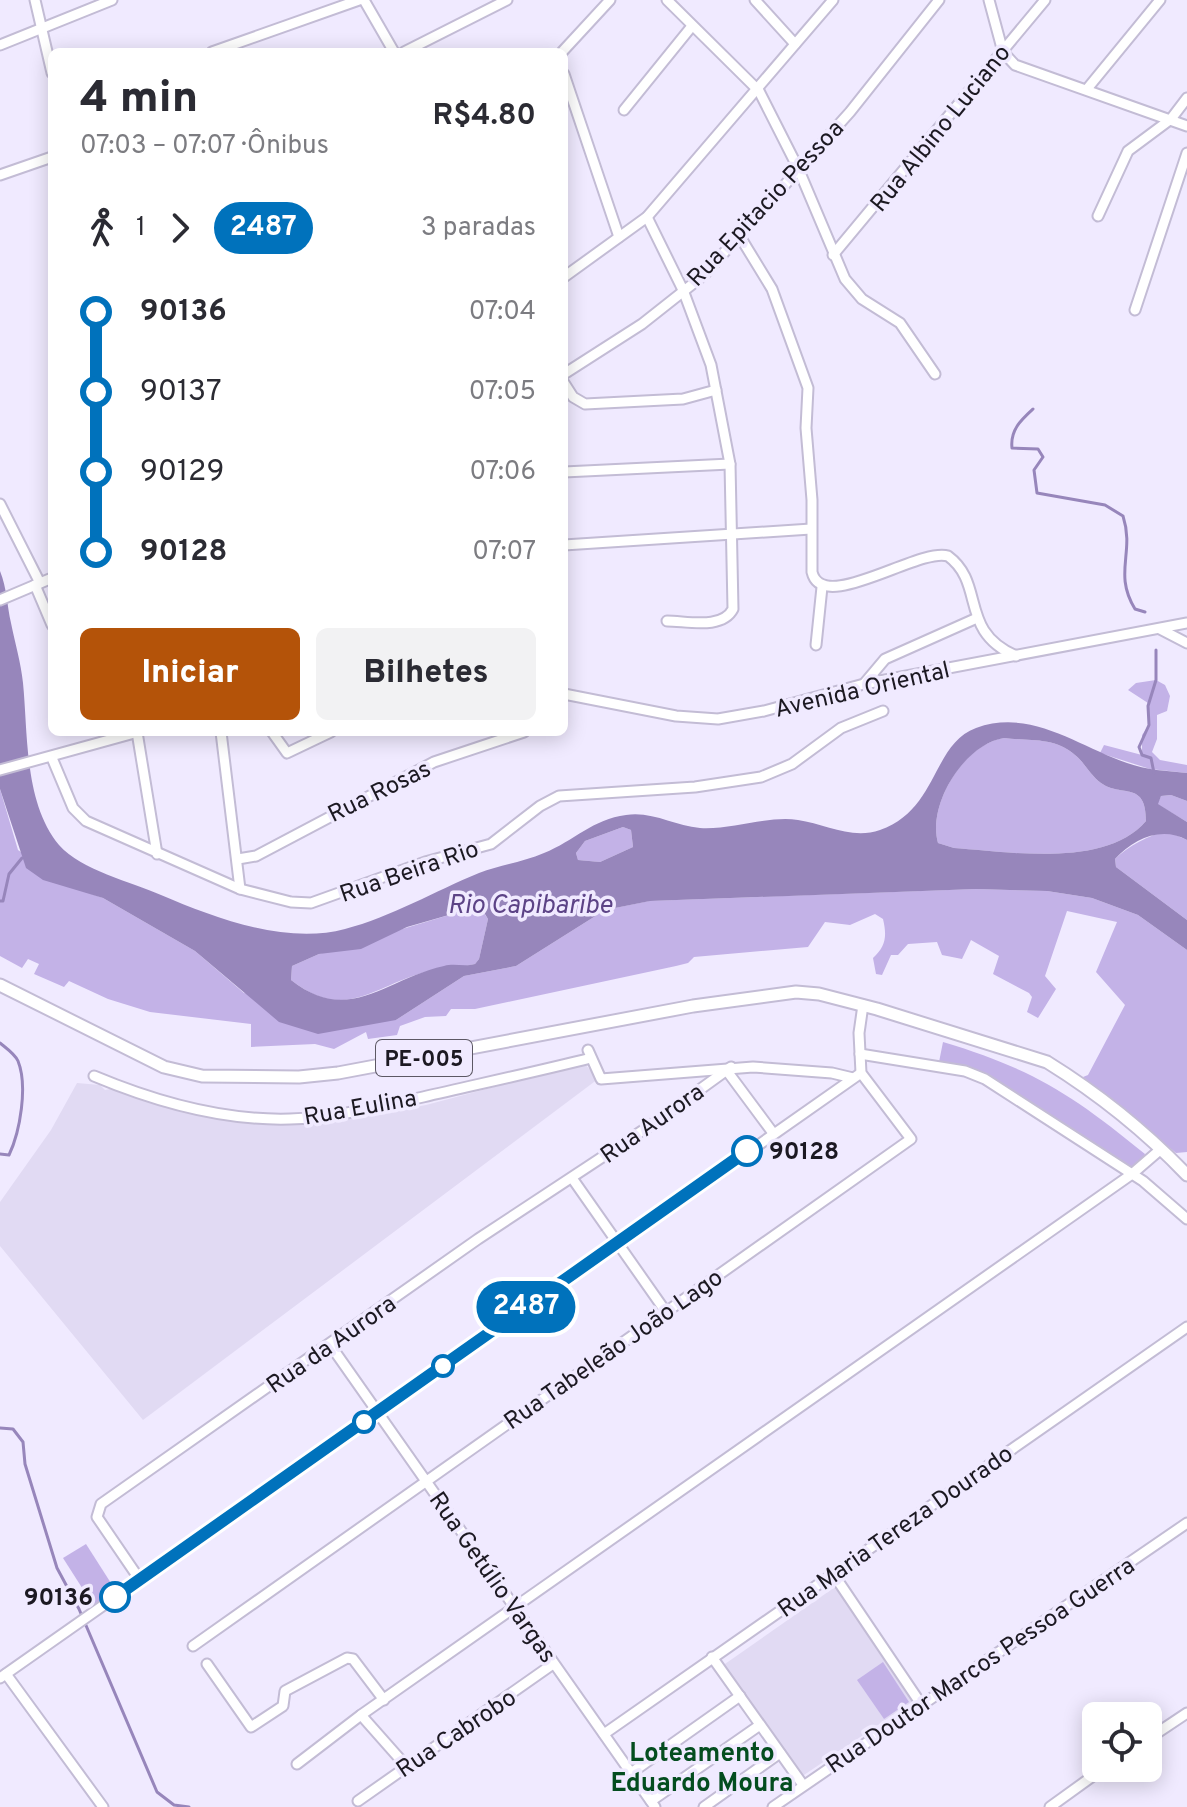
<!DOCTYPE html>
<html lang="pt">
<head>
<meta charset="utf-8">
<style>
	body { margin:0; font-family:Overpass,sans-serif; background:#f2f2f3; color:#2b2b33; height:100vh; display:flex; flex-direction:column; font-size:30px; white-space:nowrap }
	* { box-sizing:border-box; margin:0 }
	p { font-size:26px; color:#7c7c81 }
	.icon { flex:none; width:44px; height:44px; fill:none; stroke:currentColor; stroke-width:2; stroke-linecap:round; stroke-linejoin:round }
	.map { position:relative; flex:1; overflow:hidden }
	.drawer { position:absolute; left:48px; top:48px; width:520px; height:688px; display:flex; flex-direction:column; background:#fff; border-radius:12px; box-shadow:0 4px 20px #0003 }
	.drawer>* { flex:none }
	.badge { padding:0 16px; border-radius:26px; font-size:28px; line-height:52px }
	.tools { position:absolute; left:1082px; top:1702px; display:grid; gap:16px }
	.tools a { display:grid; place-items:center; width:80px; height:80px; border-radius:12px; background:#fff; box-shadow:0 4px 20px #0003; font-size:40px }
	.map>.badge { position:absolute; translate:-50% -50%; box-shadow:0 0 0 4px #fff }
	.legs { display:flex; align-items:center; gap:12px; height:88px; padding:0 32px; font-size:26px }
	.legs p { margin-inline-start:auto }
	.headline { display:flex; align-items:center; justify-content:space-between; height:136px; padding:0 32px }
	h1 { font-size:44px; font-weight:800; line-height:60px }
	.cta { display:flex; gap:16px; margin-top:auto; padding:16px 32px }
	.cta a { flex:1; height:92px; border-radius:12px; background:#b45309; color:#fff; font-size:32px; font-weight:800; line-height:92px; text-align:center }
	.cta a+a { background:#f2f2f3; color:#2b2b33 }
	ul { padding:0 32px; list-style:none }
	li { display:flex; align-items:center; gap:28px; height:80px; font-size:30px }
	li i { display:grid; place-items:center; width:12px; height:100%; margin:0 10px; background:currentColor }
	li i::after { content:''; width:20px; height:20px; margin:-10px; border:6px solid; border-radius:50%; background:#fff }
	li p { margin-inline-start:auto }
	li:first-child i { background:linear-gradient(#0000 50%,currentColor 0) }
	li:last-child i { background:linear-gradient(currentColor 50%,#0000 0) }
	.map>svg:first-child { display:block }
	.built { fill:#e1daf3 }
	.green { fill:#c3b2e7 }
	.water { fill:#9786bb; fill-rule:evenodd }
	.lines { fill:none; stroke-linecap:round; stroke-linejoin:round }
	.stream { stroke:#9786bb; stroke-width:3 }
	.minor-casing { stroke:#c3bcd5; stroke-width:13 }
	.major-casing { stroke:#c3bcd5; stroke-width:15 }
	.minor { stroke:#fff; stroke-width:9 }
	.major { stroke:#fff; stroke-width:11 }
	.line-1-casing { stroke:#fff; stroke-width:18 }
	.line-1 { stroke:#0072bc; stroke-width:12 }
	.stop-1-dot { fill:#fff; stroke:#0072bc; stroke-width:4 }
	.labels { text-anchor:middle; stroke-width:7; stroke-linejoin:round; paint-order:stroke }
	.shield { fill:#f0eaff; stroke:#5c5864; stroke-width:2 }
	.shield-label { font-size:22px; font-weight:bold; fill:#1c1922 }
	.street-label { font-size:24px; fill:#1c1922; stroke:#f0eaff }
	.stop-label { font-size:24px; font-weight:bold; fill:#1c1922; stroke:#f0eaff; text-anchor:start }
	.water-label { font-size:26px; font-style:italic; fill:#5c4386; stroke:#f0eaff }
	.neighbourhood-label { font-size:26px; font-weight:bold; fill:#044d1f; stroke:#f0eaff }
</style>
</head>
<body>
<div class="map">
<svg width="1187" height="1807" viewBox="0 0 1187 1807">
	<rect width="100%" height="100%" fill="#f0eaff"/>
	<g class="built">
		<polygon points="584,1063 598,1079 143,1420 0,1246 0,1202 51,1130 77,1083 100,1085 105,1090 115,1088 170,1108 216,1117 250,1123 296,1124 356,1118 426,1105"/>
		<polygon points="835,1587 912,1702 801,1777 722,1666"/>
	</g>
	<g class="green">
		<polygon points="1156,680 1165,685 1170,696 1167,711 1157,715 1157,739 1152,752 1160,760 1187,765 1187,773 1150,769 1100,753 1104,745 1142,755 1142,735 1149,725 1148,703 1128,690 1136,683"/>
		<path d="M1004 738C1029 741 1055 737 1075 755 1085 763 1090 775 1101 783 1122 798 1146 780 1146 821 1106 868 1010 852 954 848L938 843C927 804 965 743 1004 738Z"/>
		<path d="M0 789 18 850 75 888 103 898 195 951 244 993 396 1020 464 976 516 966 605 910 649 901 976 889 1047 891 1092 898 1138 915 1187 950V1152L1176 1153 1083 1077 1088 1075 1125 1005 1096 972 1117 922 1067 911 1045 976 1056 989 1038 1018 1027 1012 1032 997 1029 993 993 974 999 956 971 940 962 959 942 955 937 942 908 944 898 955H891L882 975 876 974 873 958C886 946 887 936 883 919L875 914 850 925 825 922 808 947 694 957 688 963 676 966 475 1009H451L446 1016 425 1017 400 1026 397 1035 368 1039 366 1032 334 1049 315 1044 251 1047V1024L150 1012 108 999 69 981 64 987 34 974 39 964 28 959 22 968 0 956Z"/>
		<polygon points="1171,795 1187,801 1187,822 1157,804 1161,796"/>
		<polygon points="623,827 631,830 633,847 600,862 578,860 576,853 585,841"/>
		<path d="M1167 831 1187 840V920L1116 867 1115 859C1128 846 1149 835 1167 831Z"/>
		<path d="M479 906 488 919 479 959 475 964C459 968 442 968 425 972 372 987 344 1022 291 980L292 966 319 954Z"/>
		<path d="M943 1042C1033 1069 1073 1095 1145 1154L1144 1157 1130 1169 992 1077 939 1062Z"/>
		<polygon points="86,1544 116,1591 93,1605 63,1558"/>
		<polygon points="883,1662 909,1702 884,1719 857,1680"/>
	</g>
	<path class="water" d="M0 571C7 588 7 606 11 623 15 643 21 663 23 683 28 733 24 803 59 845 82 871 130 881 161 895 215 918 286 945 345 929 391 917 435 891 479 873 500 865 523 862 544 853 574 841 593 819 626 815 653 811 674 826 700 828 732 830 770 815 798 820 825 824 852 840 880 830 938 810 932 744 976 728 1031 708 1078 746 1127 763 1146 770 1167 771 1187 773V801L1171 795 1161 796 1158 804 1187 822V840C1162 826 1134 838 1115 859L1116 867 1187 920V950L1138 915 1092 898 1047 891 976 889 650 901 605 910 516 966 464 976 396 1020 318 1034 279 1022 195 951 103 898 43 880 26 868 0 789ZM1004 738C1029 741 1055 737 1075 755 1085 763 1090 775 1101 783 1122 798 1146 780 1146 821 1106 868 1010 852 954 848L938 843C927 804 965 744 1004 738ZM623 827 631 830 633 847 600 862 578 860 576 853 585 841ZM480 906 488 919 479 959 475 964C464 967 454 963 444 966 385 979 349 1026 291 980L292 966 319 954 361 949 407 927Z"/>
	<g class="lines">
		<g class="stream">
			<path d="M1033 409C1021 420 1010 430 1012 448L1038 449 1043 457 1034 470 1037 493 1105 505 1123 516C1135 553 1113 573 1135 609L1145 612"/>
			<polyline points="1154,773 1151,758 1142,755 1139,747 1149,725 1148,706 1156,680 1156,650"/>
			<polyline points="0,901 3,901 9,874 22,858"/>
			<path d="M0 1043C6 1048 15 1054 18 1061 28 1086 20 1132 9 1155L0 1154"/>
			<polyline points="0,1428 13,1429 23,1442 25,1464 57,1568 79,1609 157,1792 174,1805 189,1807"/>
		</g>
		<g class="minor-casing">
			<g id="minor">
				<polyline points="35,0 52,73"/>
				<polyline points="364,0 394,52"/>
				<polyline points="667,0 759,91 798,168 845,279 862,299 900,323 935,374"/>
				<polyline points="755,0 795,44"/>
				<polyline points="989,0 1003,52 1015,65 1187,126"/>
				<polyline points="0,45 112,0"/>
				<polyline points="212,52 359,0"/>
				<polyline points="404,52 507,0"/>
				<polyline points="562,52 610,0"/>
				<polyline points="564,74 619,237"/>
				<polyline points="1087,89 1160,0"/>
				<polyline points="624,110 692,26"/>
				<polyline points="0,175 52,157"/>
				<polyline points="1098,216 1128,151 1171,119 1187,98"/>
				<path d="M647 217 683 290 711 365 730 464 733 609C722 630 687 621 667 621"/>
				<path d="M739 235 772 289 808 388 806 428 812 500V572C822 615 919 547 948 556 986 584 958 631 1016 656"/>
				<polyline points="833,255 1045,0"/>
				<polyline points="564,277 647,217 833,0"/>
				<polyline points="1135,310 1187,153"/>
				<polyline points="564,374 642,324 704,275 850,112 939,0"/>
				<polyline points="564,383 573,397 585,404 683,399 716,390"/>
				<polyline points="564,472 730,464"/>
				<polyline points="0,504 40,583"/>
				<polyline points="564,545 811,529"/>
				<polyline points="35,585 52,625"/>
				<polyline points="0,600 52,578"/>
				<polyline points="1160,629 1187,643"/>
				<polyline points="816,645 822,587"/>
				<polyline points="864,684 885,659 977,618"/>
				<polyline points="564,694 676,716 718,719 764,711 864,684 1187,623"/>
				<polyline points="137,732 157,854"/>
				<polyline points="221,732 240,889"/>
				<polyline points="272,732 287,753 331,732"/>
				<polyline points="52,758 73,808 86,821 240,889 291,902 311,903 425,862 491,844 540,806 559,796 695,787 761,777 792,764 841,728 883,711"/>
				<polyline points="0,770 138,732"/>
				<polyline points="238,859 256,856 434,762 524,732"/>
				<polyline points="588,1050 601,1079 753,1067 832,1073 853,1078"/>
				<polyline points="860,1054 965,1071 985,1079 1143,1181 1187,1219"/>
				<polyline points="727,1071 773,1133"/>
				<path d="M94 1076C156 1102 222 1121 290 1119 335 1118 380 1106 423 1097 479 1084 535 1072 591 1058"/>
				<polyline points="572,1178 666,1312"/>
				<polyline points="331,1346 655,1807"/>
				<polyline points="834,1575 921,1704"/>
				<polyline points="140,1580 97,1517 101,1504 478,1239 648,1127 731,1067"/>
				<polyline points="193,1646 911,1139 861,1073 859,1033 863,1005"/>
				<polyline points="712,1657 803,1785"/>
				<polyline points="207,1664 251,1727 283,1706 285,1691 347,1658 353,1659 384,1700"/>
				<polyline points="6,1674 103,1807"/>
				<polyline points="0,1678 861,1073"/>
				<polyline points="361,1715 407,1767"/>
				<polyline points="604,1734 1187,1327"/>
				<polyline points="1148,1739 1187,1713"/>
				<polyline points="297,1764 361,1715 1132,1174 1161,1149"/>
				<polyline points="631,1773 740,1696"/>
				<polyline points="358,1801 553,1664"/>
				<polyline points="651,1801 760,1725"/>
				<polyline points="704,1807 780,1753"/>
				<polyline points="773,1807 1187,1523"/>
				<polyline points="1050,1807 1104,1768"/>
			</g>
		</g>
		<g class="major-casing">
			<path id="major" d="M0 985 164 1067 202 1076 299 1077 338 1073 693 1006 796 992 819 994 877 1009 1047 1062C1097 1093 1146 1132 1187 1175"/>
		</g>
		<use href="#minor" class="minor"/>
		<use href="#major" class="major"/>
	</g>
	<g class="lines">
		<g class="line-1-casing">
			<polyline id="line-1" points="115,1597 747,1151"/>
		</g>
		<use href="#line-1" class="line-1"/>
	</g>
	<g class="stop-1-dot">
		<circle cx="747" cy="1151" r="14"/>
		<circle cx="443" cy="1366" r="10"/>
		<circle cx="364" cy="1422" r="10"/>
		<circle cx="115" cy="1597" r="14"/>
	</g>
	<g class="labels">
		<rect class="shield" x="376" y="1040" width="96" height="36" rx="6"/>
		<g class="shield-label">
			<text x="424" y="1066">PE-005</text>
		</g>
		<g class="street-label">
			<text transform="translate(940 128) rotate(-51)" y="8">Rua Albino Luciano</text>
			<text transform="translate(765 203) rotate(-47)" y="8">Rua Epitacio Pessoa</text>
			<text transform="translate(862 689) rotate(-13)" y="8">Avenida Oriental</text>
			<text transform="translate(379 791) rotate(-26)" y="8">Rua Rosas</text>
			<text transform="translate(409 871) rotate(-19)" y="8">Rua Beira Rio</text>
			<text transform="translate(360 1107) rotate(-10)" y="8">Rua Eulina</text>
			<text transform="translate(652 1123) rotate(-35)" y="8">Rua Aurora</text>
			<text transform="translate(331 1344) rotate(-35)" y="8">Rua da Aurora</text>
			<text transform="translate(613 1349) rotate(-35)" y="8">Rua Tabeleão João Lago</text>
			<text transform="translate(895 1531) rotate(-35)" y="8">Rua Maria Tereza Dourado</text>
			<text transform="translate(493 1577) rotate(55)" y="8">Rua Getúlio Vargas</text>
			<text transform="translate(980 1665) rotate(-34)" y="8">Rua Doutor Marcos Pessoa Guerra</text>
			<text transform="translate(456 1733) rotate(-34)" y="8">Rua Cabrobo</text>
		</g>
		<g class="stop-label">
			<text x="769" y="1159">90128</text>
			<text x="93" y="1605" text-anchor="end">90136</text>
		</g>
		<g class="water-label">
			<text x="530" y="913">Rio Capibaribe</text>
		</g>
		<g class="neighbourhood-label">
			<text x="702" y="1761">Loteamento<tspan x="702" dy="30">Eduardo Moura</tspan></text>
		</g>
	</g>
</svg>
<div class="tools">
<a><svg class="icon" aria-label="locate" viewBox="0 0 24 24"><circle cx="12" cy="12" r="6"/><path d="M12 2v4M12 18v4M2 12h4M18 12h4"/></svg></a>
</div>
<b class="badge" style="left:526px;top:1307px;background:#0072bc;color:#fff">2487</b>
<section class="drawer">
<div class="headline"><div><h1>4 min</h1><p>07:03 – 07:07 · Ônibus</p></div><b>R$4.80</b></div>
<div class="legs"><svg class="icon" aria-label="walk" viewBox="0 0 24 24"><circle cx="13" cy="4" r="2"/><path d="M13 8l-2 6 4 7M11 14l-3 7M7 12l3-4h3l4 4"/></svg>1<svg class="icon" aria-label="forward" viewBox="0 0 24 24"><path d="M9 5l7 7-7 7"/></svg><b class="badge" style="background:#0072bc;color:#fff">2487</b><p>3 paradas</p></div>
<ul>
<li><i style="color:#0072bc"></i><b>90136</b><p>07:04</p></li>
<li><i style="color:#0072bc"></i><span>90137</span><p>07:05</p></li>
<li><i style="color:#0072bc"></i><span>90129</span><p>07:06</p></li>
<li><i style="color:#0072bc"></i><b>90128</b><p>07:07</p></li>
</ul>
<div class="cta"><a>Iniciar</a><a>Bilhetes</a></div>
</section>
</div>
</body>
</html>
